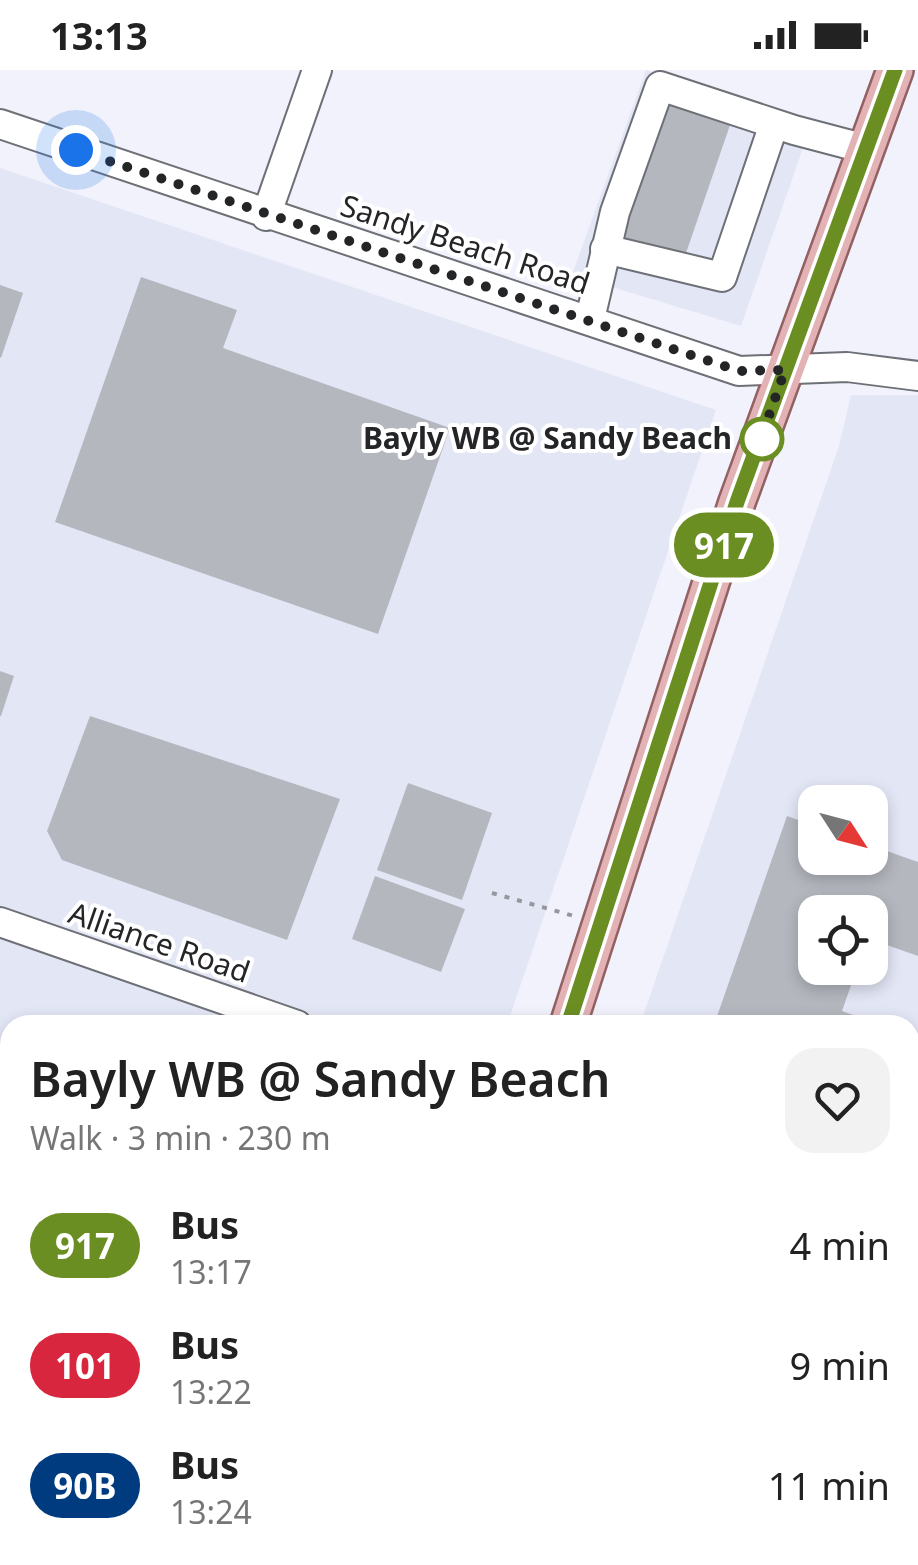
<!DOCTYPE html>
<html lang="en">
<head>
<meta charset="utf-8">
<style>
	body { margin:0; font-family:"Noto Sans",sans-serif; background:#f2f2f2; color:#222; height:100vh; display:flex; flex-direction:column; font-size:38px; white-space:nowrap }
	* { box-sizing:border-box; margin:0 }
	p { font-size:32px; color:#767676 }
	.icon { flex:none; width:55px; height:55px; fill:none; stroke:currentColor; stroke-width:2; stroke-linecap:round; stroke-linejoin:round }
	.map { position:relative; flex:1; overflow:hidden }
	.details { position:absolute; left:0px; top:945px; width:920px; height:550px; display:flex; flex-direction:column; background:#fff; border-radius:30px 30px 0 0; box-shadow:0 5px 15px #0003 }
	.details>* { flex:none }
	.badge { padding:0 20px; border-radius:32px; font-size:35px; line-height:65px }
	.needle { width:65px; rotate:126deg }
	.fabs { position:absolute; left:798px; top:715px; display:grid; gap:20px }
	.fabs a { display:grid; place-items:center; width:90px; height:90px; border-radius:20px; background:#fff; box-shadow:0 5px 15px #0003; font-size:50px }
	.you { position:absolute; width:50px; height:50px; margin:-25px; border:8px solid #fff; border-radius:50%; background:#1a73e8; box-shadow:0 0 0 15px #1a73e833 }
	.map>.badge { position:absolute; translate:-50% -50%; box-shadow:0 0 0 5px #fff }
	.round { display:grid; place-items:center; flex:none; width:105px; height:105px; border-radius:30px; background:#f2f2f2 }
	.headline { display:flex; align-items:center; justify-content:space-between; height:170px; padding:0 30px }
	h1 { font-size:48px; font-weight:600; line-height:75px }
	ul { padding:0; list-style:none }
	li { display:flex; align-items:center; gap:30px; height:120px; padding:0 30px }
	li div { flex:1 }
	li b { display:block; font-size:38px }
	li em { font-style:normal }
	li .badge { min-width:110px; font-weight:700; text-align:center }
	.status { display:flex; justify-content:space-between; align-items:center; height:70px; padding:0 50px; background:#fff; direction:ltr }
	.status svg { height:28px; fill:currentColor }
	.map>svg:first-child { display:block }
	.built { fill:#e3e6f5; fill-rule:evenodd }
	.green { fill:#bfc49f }
	.building { fill:#b5b7bf }
	.lines { fill:none; stroke-linecap:round; stroke-linejoin:round }
	.minor-casing { stroke:#6e7077; stroke-width:32 }
	.major-casing { stroke:#936063; stroke-width:40 }
	.path { stroke:#96979d; stroke-width:4; stroke-dasharray:5 8; stroke-linecap:butt }
	.minor { stroke:#fff; stroke-width:28 }
	.major { stroke:#e2b2b5; stroke-width:35 }
	.line-casing { stroke:#fff; stroke-width:22 }
	.line { stroke:#6b8e23; stroke-width:15 }
	.walk { stroke:#242527; stroke-width:10; stroke-dasharray:0 18 }
	.stop-dot { fill:#fff; stroke:#6b8e23; stroke-width:5 }
	.labels { text-anchor:middle; stroke-width:8; stroke-linejoin:round; paint-order:stroke }
	.street-label { font-size:30px; fill:#242527; stroke:#fff }
	.stop-label { font-size:30px; font-weight:bold; fill:#242527; stroke:#fff; text-anchor:end }
</style>
</head>
<body>
<div class="status"><b>13:13</b><svg viewBox="0 0 49 12"><path d="M0 12V9h3v3zM5 12V6h3v6zM10 12V3h3v9zM15 12V0h3v12zM26 1h20v11H26zM47 4h2v5h-2z"/></svg></div>
<div class="map">
<svg width="918" height="1495" viewBox="0 0 918 1495">
	<rect width="100%" height="100%" fill="#f1f2fb"/>
	<g class="built">
		<polygon points="646,0 811,55 741,256 572,205"/>
		<polygon points="0,98 716,340 507,955 10,955 10,1215 0,1211"/>
		<path d="M851 325H918V1486L910 1483V955H640L839 376ZM815 732H870V788H815ZM815 842H870V898H815Z"/>
	</g>
	<polygon class="green" points="910,1483 918,1486 918,1495 448,1495 452,1485"/>
	<g class="building">
		<polygon points="659,31 730,55 684,189 613,165"/>
		<polygon points="141,207 237,240 223,278 450,358 378,564 55,452"/>
		<polygon points="0,215 23,223 1,288 0,287"/>
		<polygon points="0,601 14,606 1,646 0,646"/>
		<polygon points="90,646 340,729 287,870 62,790 47,761"/>
		<polygon points="408,713 492,743 462,830 377,800"/>
		<polygon points="787,746 815,756 815,788 870,788 870,775 918,792 918,886 870,869 870,842 815,842 815,898 857,898 842,941 881,955 714,955"/>
		<polygon points="375,806 465,839 441,902 352,869"/>
		<polygon points="910,965 918,967 918,1069 910,1066"/>
		<polygon points="0,992 10,996 10,1016 1,1043"/>
		<polygon points="910,1259 918,1261 918,1367 910,1364"/>
	</g>
	<g class="lines">
		<g class="minor-casing">
			<g id="minor">
				<polyline points="0,54 739,301 847,297 918,306"/>
				<polyline points="266,146 317,0"/>
				<polyline points="605,179 722,207 774,54"/>
				<polyline points="590,249 615,142 660,16 794,60 866,79"/>
				<polyline points="0,852 297,955"/>
				<polyline points="910,1162 918,1165"/>
				<polyline points="910,1243 918,1246"/>
				<polyline points="910,1399 918,1402"/>
			</g>
		</g>
		<g class="major-casing">
			<g id="major">
				<polyline points="568,955 737,432 895,0"/>
				<polyline points="385,1495 389,1485"/>
			</g>
		</g>
		<polyline class="path" points="492,823 574,846"/>
		<use href="#minor" class="minor"/>
		<use href="#major" class="major"/>
	</g>
	<g class="lines">
		<g class="line-casing">
			<polyline id="line" points="568,955 737,432 895,0"/>
		</g>
		<use href="#line" class="line"/>
		<polyline class="walk" points="76,80 739,301 785,300 758,377 762,369"/>
	</g>
	<circle class="stop-dot" cx="762" cy="369" r="20"/>
	<g class="labels">
		<g class="street-label">
			<text transform="translate(465 175) rotate(18)" y="10">Sandy Beach Road</text>
			<text transform="translate(159 873) rotate(19)" y="10">Alliance Road</text>
		</g>
		<g class="stop-label">
			<text x="732" y="379">Bayly WB @ Sandy Beach</text>
		</g>
	</g>
</svg>
<div class="fabs">
<a><svg class="needle" viewBox="-14 -14 28 28"><path d="M0-13l5 13h-10z" fill="#e53935"/><path d="M0 13l5-13h-10z" fill="#767676"/></svg></a>
<a><svg class="icon" aria-label="locate" viewBox="0 0 24 24"><circle cx="12" cy="12" r="6"/><path d="M12 2v4M12 18v4M2 12h4M18 12h4"/></svg></a>
</div>
<div class="you" style="left:76px;top:80px"></div>
<b class="badge" style="left:724px;top:475px;background:#6b8e23;color:#fff">917</b>
<section class="details">
<div class="headline"><div><h1>Bayly WB @ Sandy Beach</h1><p>Walk · 3 min · 230 m</p></div><a class="round"><svg class="icon" aria-label="heart" viewBox="0 0 24 24"><path d="M12 20l-8-8c-3-5 5-10 8-4 3-6 11-1 8 4z"/></svg></a></div>
<ul>
<li><span class="badge" style="background:#6b8e23;color:#fff">917</span><div><b>Bus</b><p>13:17</p></div><em>4 min</em></li>
<li><span class="badge" style="background:#d7263d;color:#fff">101</span><div><b>Bus</b><p>13:22</p></div><em>9 min</em></li>
<li><span class="badge" style="background:#003b80;color:#fff">90B</span><div><b>Bus</b><p>13:24</p></div><em>11 min</em></li>
</ul>
</section>
</div>
</body>
</html>
